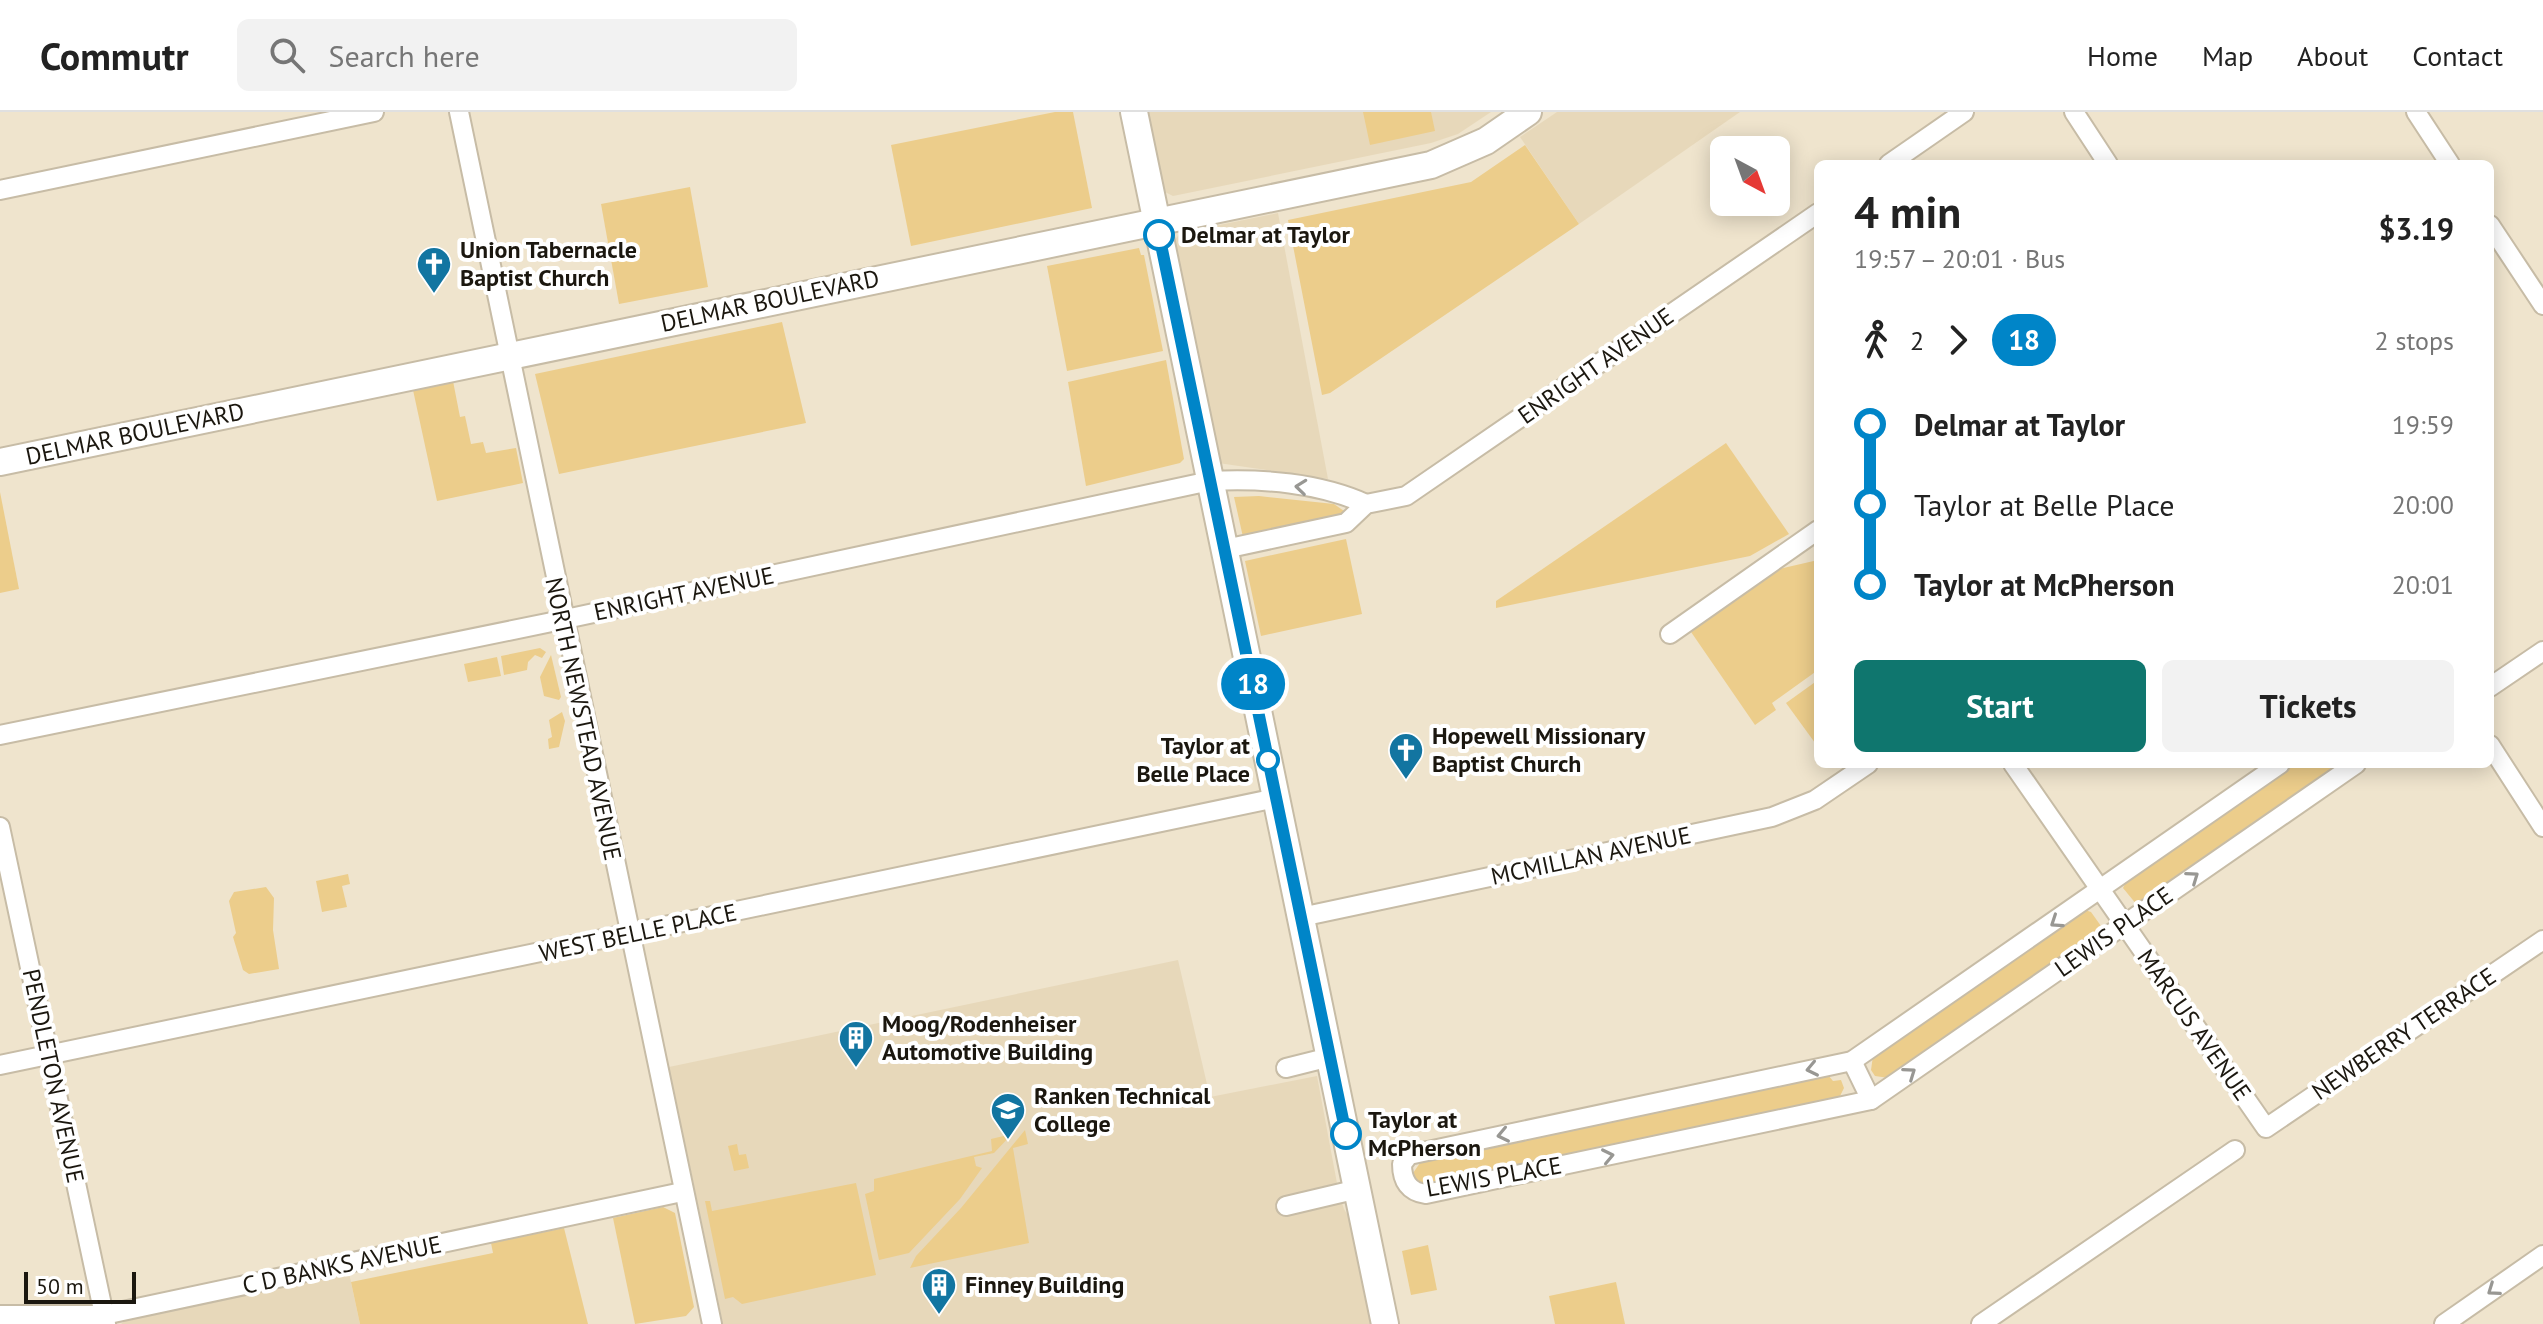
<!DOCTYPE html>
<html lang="en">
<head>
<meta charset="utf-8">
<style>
	body { margin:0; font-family:"PT Sans",sans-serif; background:#f2f2f2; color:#222; height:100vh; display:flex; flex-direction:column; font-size:30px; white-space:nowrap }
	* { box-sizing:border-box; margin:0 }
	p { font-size:26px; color:#767676 }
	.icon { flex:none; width:44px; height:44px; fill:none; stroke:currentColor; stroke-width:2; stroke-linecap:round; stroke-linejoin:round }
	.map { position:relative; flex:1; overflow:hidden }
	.sheet { position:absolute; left:1814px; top:48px; width:680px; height:608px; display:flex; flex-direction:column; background:#fff; border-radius:12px; box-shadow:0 4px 20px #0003 }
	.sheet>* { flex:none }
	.badge { padding:0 16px; border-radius:26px; font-size:28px; line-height:52px }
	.needle { width:52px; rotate:139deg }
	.fabs { position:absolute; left:1710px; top:24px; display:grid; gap:16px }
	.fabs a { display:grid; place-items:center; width:80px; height:80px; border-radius:12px; background:#fff; box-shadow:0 4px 20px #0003; font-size:40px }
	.scale { position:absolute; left:24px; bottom:20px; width:112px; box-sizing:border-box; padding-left:8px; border:4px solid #1b170f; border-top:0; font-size:22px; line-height:28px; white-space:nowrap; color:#1b170f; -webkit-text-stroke:6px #fff; paint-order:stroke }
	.map>.badge { position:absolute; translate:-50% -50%; box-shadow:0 0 0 4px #fff }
	.legs { display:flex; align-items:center; gap:12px; height:88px; padding:0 40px; font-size:26px }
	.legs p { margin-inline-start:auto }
	.headline { display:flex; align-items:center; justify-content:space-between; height:136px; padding:0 40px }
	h1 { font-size:44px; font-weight:600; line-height:60px }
	.primary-button { display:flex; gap:16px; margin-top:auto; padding:16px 40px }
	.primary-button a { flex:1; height:92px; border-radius:12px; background:#0f766e; color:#fff; font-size:32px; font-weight:600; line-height:92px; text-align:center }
	.primary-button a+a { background:#f2f2f2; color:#222 }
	ul { padding:0 40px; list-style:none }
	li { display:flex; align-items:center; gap:28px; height:80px; font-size:30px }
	li i { display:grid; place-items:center; width:12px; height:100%; margin:0 10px; background:currentColor }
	li i::after { content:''; width:20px; height:20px; margin:-10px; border:6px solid; border-radius:50%; background:#fff }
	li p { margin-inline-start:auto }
	li:first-child i { background:linear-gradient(#0000 50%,currentColor 0) }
	li:last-child i { background:linear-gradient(currentColor 50%,#0000 0) }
	header { display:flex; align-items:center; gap:48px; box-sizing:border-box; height:112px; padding:0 40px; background:#fff; border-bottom:2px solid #e0e0e0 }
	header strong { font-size:38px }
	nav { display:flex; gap:44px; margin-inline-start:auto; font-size:28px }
	.search { width:560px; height:72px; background:#f2f2f2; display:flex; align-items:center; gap:20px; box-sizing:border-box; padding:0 28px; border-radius:12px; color:#767676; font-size:30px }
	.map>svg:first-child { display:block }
	.built { fill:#e7d8ba }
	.green { fill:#eccd8b }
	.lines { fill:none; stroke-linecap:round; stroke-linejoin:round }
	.street-casing { stroke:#c7bca6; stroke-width:22 }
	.secondary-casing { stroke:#c7bca6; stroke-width:30 }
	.street { stroke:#fff; stroke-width:18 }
	.secondary { stroke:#fff; stroke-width:26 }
	.oneway { stroke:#989793 }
	.line-1-casing { stroke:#fff; stroke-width:18 }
	.line-1 { stroke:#0085c8; stroke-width:12 }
	.stop-1-dot { fill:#fff; stroke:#0085c8; stroke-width:4 }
	.labels { text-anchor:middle; stroke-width:8; stroke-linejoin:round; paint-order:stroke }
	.stop-label { font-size:24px; font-weight:bold; fill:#1b170f; stroke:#fff; text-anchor:start }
	.poi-label { font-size:24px; font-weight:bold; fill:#1b170f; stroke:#fff; text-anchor:start }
	.street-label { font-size:24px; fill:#1b170f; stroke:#fff }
</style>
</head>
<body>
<header>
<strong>Commutr</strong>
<div class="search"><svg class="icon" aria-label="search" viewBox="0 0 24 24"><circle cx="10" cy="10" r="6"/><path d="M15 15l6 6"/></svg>Search here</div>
<nav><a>Home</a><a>Map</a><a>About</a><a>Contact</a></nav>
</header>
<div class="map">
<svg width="2543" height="1212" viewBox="0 0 2543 1212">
	<rect width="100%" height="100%" fill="#efe4cd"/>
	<g class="built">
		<polygon points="1145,0 1491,0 1458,22 1431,31 1173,84 1163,79"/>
		<polygon points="1557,0 1740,0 1579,112 1520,25"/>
		<polygon points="1278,101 1328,367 1218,351 1172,132 1180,121"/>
		<polygon points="1178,848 1210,985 1317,964 1339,1082 1344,1097 1371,1143 1385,1212 723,1212 669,955"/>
		<polygon points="349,1161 360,1212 121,1212 129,1206"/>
	</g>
	<g class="green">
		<polygon points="1055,0 1073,0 1092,96 911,134 891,33"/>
		<polygon points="1363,0 1431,0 1435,19 1370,33"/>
		<polygon points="1525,33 1579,112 1330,281 1322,283 1288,108 1471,70"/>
		<polygon points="690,75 708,175 619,192 601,92"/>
		<polygon points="1139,136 1141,143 1144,143 1163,239 1067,259 1047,154"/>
		<polygon points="782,210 806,311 559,362 535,262"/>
		<polygon points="1166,248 1184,347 1180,351 1086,374 1068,270"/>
		<polygon points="453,269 460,305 465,304 471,332 483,330 486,341 516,336 523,371 437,389 413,278"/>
		<polygon points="1726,331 1789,422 1750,444 1496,496 1496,489"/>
		<polygon points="0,380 19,477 0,481"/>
		<polygon points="1259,384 1334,392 1344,399 1339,405 1243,425 1234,385"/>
		<polygon points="1346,427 1362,502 1261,524 1245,449"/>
		<polygon points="1818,448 1818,558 1772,591 1776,598 1755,613 1689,517 1775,458"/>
		<polygon points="540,536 546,540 542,546 535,543 528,550 527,558 504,563 501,544"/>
		<polygon points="551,543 561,585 559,588 544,584 540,565"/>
		<polygon points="497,545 501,564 468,570 464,552"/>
		<polygon points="1818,568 1818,635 1786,591"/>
		<polygon points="562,600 565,609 559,635 549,637 548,627 552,625 549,608"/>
		<polygon points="2295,652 2344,652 2137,793 2123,776 2127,768"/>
		<polygon points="348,762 350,772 342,774 347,795 322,800 316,769"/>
		<polygon points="266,775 274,786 273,818 279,857 249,862 243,858 233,825 236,821 229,789 234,780"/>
		<polygon points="2085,798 2091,800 2101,814 2100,820 1889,966 1875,964 1871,958 1873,944"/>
		<polygon points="1828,963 1833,969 1841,968 1844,976 1837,990 1426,1073 1411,1064 1422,1048"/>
		<polygon points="1025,1018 1028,1032 1013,1036 1029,1131 910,1156 916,1144 961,1096"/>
		<polygon points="1012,1022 994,1041 974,1045 976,1054 982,1056 960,1087 909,1141 879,1148 865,1082 874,1079 874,1067 992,1039 991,1027"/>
		<polygon points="737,1032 739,1043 746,1042 749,1056 734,1059 728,1034"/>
		<polygon points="856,1071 876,1163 742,1192 733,1185 725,1187 705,1089 710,1089 712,1099"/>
		<polygon points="663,1095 675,1101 694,1195 686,1204 635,1212 613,1106"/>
		<polygon points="564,1116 588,1212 360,1212 351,1170 493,1141 491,1131"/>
		<polygon points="1428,1133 1437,1178 1411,1183 1402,1139"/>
		<polygon points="1616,1170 1625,1212 1555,1212 1549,1184"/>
	</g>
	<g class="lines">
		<g class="street-casing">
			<g id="street">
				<polyline points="459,0 712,1212"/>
				<polyline points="2074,0 2108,52"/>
				<polyline points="2416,0 2450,52"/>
				<polyline points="1889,52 1964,0"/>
				<polyline points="0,78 374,0"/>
				<polyline points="2490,113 2543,193"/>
				<polyline points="1225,437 1346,411 1366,392 1406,384 1818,101"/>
				<polyline points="1670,522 1818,418"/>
				<polyline points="2490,575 2543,539"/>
				<path d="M0 623 547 511 1210 369C1261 366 1320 371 1366 392"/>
				<polyline points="2490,633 2543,715"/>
				<polyline points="2013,652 2266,1016 2543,828"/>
				<path d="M2280 652 1852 949 1409 1043 1402 1052C1402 1069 1409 1080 1426 1082L1871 988 2356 652"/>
				<polyline points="0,715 106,1212"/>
				<polyline points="1301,805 1772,705 1815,688 1868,652"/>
				<polyline points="1852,949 1871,988"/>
				<polyline points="0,953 1276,686"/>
				<polyline points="1286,956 1330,945"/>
				<polyline points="1286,1094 1358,1077"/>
				<polyline points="0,1203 104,1203 682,1080"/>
				<polyline points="1981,1212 2235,1038"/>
				<polyline points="2444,1212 2543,1143"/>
			</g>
		</g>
		<g class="secondary-casing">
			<g id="secondary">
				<polyline points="1134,0 1385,1212"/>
				<polyline points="0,350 1431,53 1486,29 1528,0"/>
			</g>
		</g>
		<use href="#street" class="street"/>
		<use href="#secondary" class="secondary"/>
	</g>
	<defs><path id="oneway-chevron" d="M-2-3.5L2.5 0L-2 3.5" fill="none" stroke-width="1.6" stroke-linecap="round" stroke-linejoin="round" transform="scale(2)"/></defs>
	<g class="oneway">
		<use href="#oneway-chevron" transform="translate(1301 375) rotate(-174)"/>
		<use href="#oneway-chevron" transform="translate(2193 765) rotate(-35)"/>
		<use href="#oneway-chevron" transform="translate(2056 810) rotate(146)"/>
		<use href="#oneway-chevron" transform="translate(1812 957) rotate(168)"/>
		<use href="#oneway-chevron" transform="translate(1910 961) rotate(-35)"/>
		<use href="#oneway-chevron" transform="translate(1503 1023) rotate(168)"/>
		<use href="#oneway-chevron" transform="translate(1608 1044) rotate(-12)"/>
		<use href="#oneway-chevron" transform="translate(2493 1178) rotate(145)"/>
	</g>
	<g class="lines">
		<g class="line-1-casing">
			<polyline id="line-1" points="1159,123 1346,1022"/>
		</g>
		<use href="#line-1" class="line-1"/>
	</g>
	<defs>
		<g id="church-pin" transform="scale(1.8)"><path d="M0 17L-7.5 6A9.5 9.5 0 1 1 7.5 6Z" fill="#1275a1" stroke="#fff"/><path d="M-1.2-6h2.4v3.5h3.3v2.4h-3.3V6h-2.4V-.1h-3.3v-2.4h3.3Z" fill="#fff"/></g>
		<g id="building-pin" transform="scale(1.8)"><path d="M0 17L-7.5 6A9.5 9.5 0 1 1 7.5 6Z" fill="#1275a1" stroke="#fff"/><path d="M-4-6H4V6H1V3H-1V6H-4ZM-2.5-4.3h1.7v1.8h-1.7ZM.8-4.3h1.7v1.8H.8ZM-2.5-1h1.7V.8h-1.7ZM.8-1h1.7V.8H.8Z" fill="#fff"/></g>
		<g id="university-pin" transform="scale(1.8)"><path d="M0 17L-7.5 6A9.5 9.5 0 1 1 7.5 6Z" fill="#1275a1" stroke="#fff"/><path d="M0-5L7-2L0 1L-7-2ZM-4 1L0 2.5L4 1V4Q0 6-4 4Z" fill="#fff"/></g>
	</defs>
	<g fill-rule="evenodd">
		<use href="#church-pin" x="434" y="152"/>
		<use href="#church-pin" x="1406" y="638"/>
		<use href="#building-pin" x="856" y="926"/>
		<use href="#university-pin" x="1008" y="998"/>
		<use href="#building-pin" x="939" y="1173"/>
	</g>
	<g class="stop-1-dot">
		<circle cx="1159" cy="123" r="14"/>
		<circle cx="1268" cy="648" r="10"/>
		<circle cx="1346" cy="1022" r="14"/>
	</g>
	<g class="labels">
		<g class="stop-label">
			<text x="1181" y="131">Delmar at Taylor</text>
			<text x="1250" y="642" text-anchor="end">Taylor at<tspan x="1250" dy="28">Belle Place</tspan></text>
			<text x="1368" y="1016">Taylor at<tspan x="1368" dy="28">McPherson</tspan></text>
		</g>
		<g class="poi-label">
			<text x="460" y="146">Union Tabernacle<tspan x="460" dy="28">Baptist Church</tspan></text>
			<text x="1432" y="632">Hopewell Missionary<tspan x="1432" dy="28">Baptist Church</tspan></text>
			<text x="882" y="920">Moog/Rodenheiser<tspan x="882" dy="28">Automotive Building</tspan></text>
			<text x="1034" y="992">Ranken Technical<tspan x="1034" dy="28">College</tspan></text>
			<text x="965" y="1181">Finney Building</text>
		</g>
		<g class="street-label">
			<text transform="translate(770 189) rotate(-12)" y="8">DELMAR BOULEVARD</text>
			<text transform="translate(1596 254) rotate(-35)" y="8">ENRIGHT AVENUE</text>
			<text transform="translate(135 322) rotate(-12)" y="8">DELMAR BOULEVARD</text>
			<text transform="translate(684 482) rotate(-12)" y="8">ENRIGHT AVENUE</text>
			<text transform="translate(583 607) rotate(78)" y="8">NORTH NEWSTEAD AVENUE</text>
			<text transform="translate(1591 744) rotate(-12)" y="8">MCMILLAN AVENUE</text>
			<text transform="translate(2114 820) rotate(-35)" y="8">LEWIS PLACE</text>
			<text transform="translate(638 821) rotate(-12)" y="8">WEST BELLE PLACE</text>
			<text transform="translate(2194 913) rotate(55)" y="8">MARCUS AVENUE</text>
			<text transform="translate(2404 922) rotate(-34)" y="8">NEWBERRY TERRACE</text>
			<text transform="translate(53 964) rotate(78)" y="8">PENDLETON AVENUE</text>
			<text transform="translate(1494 1065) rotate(-10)" y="8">LEWIS PLACE</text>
			<text transform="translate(342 1153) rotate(-12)" y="8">C D BANKS AVENUE</text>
		</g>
	</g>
</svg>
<div class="fabs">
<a><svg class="needle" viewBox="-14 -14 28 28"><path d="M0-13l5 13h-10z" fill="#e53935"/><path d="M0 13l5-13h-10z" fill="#767676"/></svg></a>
</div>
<div class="scale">50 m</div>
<b class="badge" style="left:1253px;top:572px;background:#0085c8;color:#fff">18</b>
<section class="sheet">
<div class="headline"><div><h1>4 min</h1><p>19:57 – 20:01 · Bus</p></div><b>$3.19</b></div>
<div class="legs"><svg class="icon" aria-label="walk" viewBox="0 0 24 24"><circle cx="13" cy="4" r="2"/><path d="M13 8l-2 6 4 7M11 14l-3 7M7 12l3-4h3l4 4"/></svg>2<svg class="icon" aria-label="forward" viewBox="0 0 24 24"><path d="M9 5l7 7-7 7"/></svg><b class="badge" style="background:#0085c8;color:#fff">18</b><p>2 stops</p></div>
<ul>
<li><i style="color:#0085c8"></i><b>Delmar at Taylor</b><p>19:59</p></li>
<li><i style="color:#0085c8"></i><span>Taylor at Belle Place</span><p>20:00</p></li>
<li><i style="color:#0085c8"></i><b>Taylor at McPherson</b><p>20:01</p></li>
</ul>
<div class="primary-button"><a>Start</a><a>Tickets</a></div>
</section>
</div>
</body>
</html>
